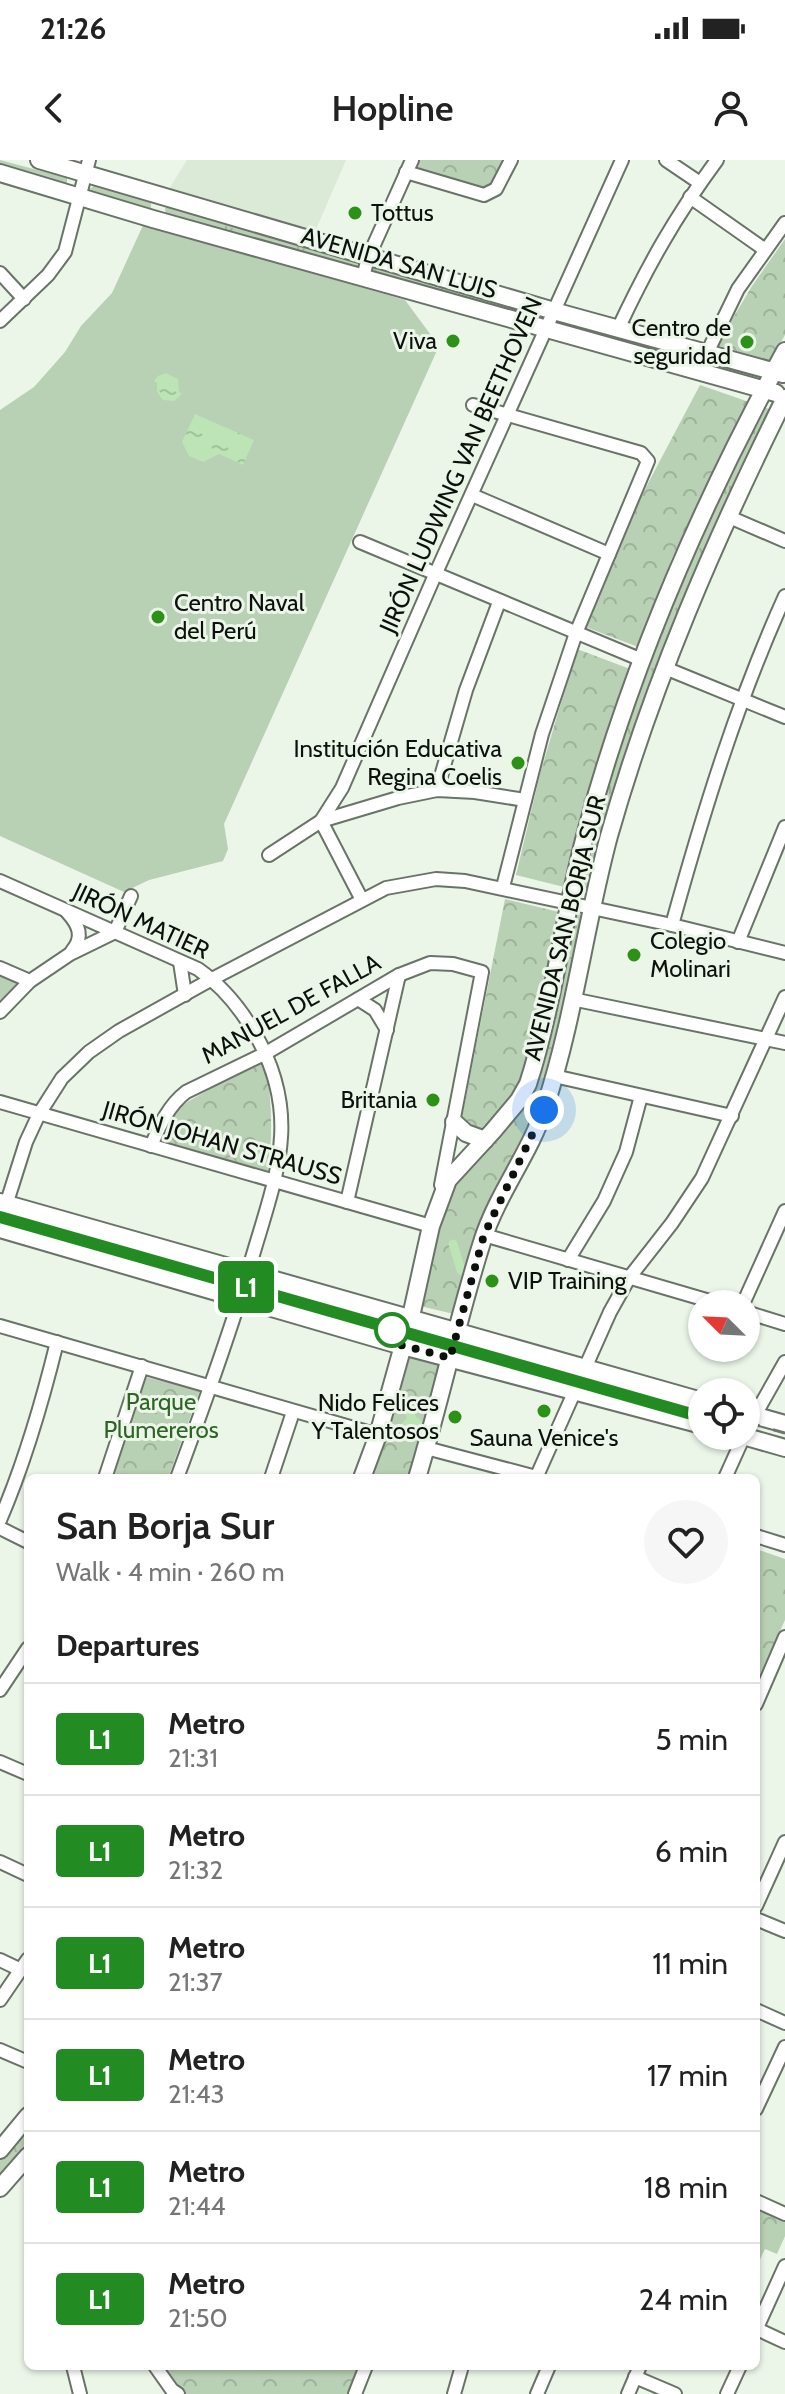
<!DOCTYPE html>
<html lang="en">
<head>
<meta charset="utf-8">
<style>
	body { margin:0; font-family:Cabin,sans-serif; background:#f6f6f6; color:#222; height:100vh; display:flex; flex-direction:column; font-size:30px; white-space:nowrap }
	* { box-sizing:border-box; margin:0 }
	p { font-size:26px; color:#767676 }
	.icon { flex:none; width:44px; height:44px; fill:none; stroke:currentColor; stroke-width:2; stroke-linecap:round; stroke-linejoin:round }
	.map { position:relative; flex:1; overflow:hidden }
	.sheet { position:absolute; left:24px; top:1314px; width:736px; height:896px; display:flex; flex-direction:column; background:#fff; border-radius:12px; box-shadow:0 2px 6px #0004 }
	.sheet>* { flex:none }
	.badge { padding:0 16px; border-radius:6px; font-size:28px; line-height:52px }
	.needle { width:52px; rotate:294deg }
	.tools { position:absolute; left:688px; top:1130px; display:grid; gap:16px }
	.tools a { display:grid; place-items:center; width:72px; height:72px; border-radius:50%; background:#fff; box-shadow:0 2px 6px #0004; font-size:40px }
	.you { position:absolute; width:40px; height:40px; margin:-20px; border:6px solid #fff; border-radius:50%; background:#1a73e8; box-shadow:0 0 0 12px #1a73e833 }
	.map>.badge { position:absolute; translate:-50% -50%; box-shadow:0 0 0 4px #fff }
	h2 { padding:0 32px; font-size:30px; line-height:72px }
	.round { display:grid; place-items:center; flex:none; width:84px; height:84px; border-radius:42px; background:#f6f6f6 }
	.overview { display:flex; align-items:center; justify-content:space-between; height:136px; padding:0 32px }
	h1 { font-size:38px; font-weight:600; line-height:60px }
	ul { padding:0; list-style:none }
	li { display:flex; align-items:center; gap:24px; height:112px; padding:0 32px; border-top:2px solid #e0e0e0 }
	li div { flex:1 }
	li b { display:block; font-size:30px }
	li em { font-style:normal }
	li .badge { min-width:88px; font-weight:700; text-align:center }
	.status { display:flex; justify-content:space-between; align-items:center; height:56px; padding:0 40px; background:#fff; direction:ltr }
	.status svg { height:22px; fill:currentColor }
	header { display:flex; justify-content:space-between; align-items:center; height:104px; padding:0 32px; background:#fff; font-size:36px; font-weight:600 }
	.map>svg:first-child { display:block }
	.built { fill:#daead7 }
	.grass { fill:url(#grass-tufts) }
	.park { fill:url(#park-crowns) }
	.pitch { fill:#b8d0b3 }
	.water { fill:url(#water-ripples) }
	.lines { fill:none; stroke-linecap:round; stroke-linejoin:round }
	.canal { stroke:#bce4b5; stroke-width:9 }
	.minor-casing { stroke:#6a7368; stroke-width:16 }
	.major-casing { stroke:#6a7368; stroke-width:20 }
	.minor { stroke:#fff; stroke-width:12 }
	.major { stroke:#fff; stroke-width:16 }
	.rail { stroke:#6e756d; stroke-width:3; stroke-dasharray:14 14; stroke-linecap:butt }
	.line-casing { stroke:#fff; stroke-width:18 }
	.line { stroke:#228b22; stroke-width:12 }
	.walk { stroke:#0d110d; stroke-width:8; stroke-dasharray:0 14.4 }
	.poi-dot { fill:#2b9217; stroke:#ebf6e9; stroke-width:3 }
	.stop-dot { fill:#fff; stroke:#228b22; stroke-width:4 }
	.labels { text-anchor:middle; stroke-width:6; stroke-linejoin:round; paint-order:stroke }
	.poi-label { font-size:24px; fill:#0d110d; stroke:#ebf6e9; text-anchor:end }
	.street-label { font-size:24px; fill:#0d110d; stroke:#ebf6e9 }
	.park-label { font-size:24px; fill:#2f6427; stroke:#ebf6e9 }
</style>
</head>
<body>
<div class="status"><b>21:26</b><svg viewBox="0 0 49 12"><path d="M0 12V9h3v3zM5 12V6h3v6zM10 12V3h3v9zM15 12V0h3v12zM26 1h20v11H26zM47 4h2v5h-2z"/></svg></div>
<header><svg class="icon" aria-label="back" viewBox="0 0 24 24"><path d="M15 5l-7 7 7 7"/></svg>Hopline<svg class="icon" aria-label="person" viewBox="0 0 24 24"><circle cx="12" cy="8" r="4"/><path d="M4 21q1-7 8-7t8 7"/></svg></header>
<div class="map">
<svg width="785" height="2234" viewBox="0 0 785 2234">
	<defs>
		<pattern id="grass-tufts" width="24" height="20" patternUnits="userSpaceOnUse" patternTransform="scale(2)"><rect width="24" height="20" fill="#b8d0b3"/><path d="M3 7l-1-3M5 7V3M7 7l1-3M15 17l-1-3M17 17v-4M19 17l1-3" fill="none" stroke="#9db299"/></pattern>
		<pattern id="park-crowns" width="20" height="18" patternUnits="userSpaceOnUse" patternTransform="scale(2)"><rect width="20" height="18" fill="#b8d0b3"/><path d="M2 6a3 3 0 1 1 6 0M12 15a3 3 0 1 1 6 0" fill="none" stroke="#9db299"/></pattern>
		<pattern id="water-ripples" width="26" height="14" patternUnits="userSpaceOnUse" patternTransform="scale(2)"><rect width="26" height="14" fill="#bce4b5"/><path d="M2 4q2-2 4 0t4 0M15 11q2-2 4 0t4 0" fill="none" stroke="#a0c39a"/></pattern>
	</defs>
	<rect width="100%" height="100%" fill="#ebf6e9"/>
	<polygon class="built" points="187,0 346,0 314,74 167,32"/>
	<g class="grass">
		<polygon points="0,0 67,18 67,26 0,9"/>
		<polygon points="95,25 151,41 151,49 146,52 89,33 88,30"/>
		<polygon points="170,46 361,101 362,110 166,58 165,48"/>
		<polygon points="373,104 536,151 532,162 369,112"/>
		<polygon points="563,159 756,212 752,221 557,170"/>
		<polygon points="763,247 772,250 691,423 635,576 589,729 577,726 643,507 683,409"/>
	</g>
	<g class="park">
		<polygon points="418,0 506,0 495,24 485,31 413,10"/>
		<polygon points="785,79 785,175 770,201 717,185 752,126"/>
		<polygon points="700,225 749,242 672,398 638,487 583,466 626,365"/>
		<polygon points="577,489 630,509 601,596 564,727 516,715 540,614"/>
		<path d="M505 739 559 752 560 756 523 924 486 969C475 968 470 965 462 957Z"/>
		<polygon points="580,754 582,761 541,942 458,1155 420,1146 434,1072 457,1018 529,934 571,758"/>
		<polygon points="0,812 19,821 0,848"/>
		<path d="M265 902C272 939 273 974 268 1011L158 979 177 948 215 926Z"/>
		<polygon points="406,1194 444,1204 413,1318 368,1318"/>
		<polygon points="145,1217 200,1230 168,1318 113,1318"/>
		<polygon points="756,1389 785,1399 785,1460 756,1524"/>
		<polygon points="28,1962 28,1985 0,2017 0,1997"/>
		<polygon points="758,2048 785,2060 785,2076 777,2094 765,2089 756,2108 756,2053"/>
		<polygon points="158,2206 361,2206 350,2234 186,2234 174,2226"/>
	</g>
	<polygon class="pitch" points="145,61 231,90 405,140 439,186 224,664 228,689 223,701 149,720 124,732 0,676 0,250 34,227 65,192 81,166 112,133"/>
	<g class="water">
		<polygon points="166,213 178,219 179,232 182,234 174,241 163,240 157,232 157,223 154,221 158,216"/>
		<polygon points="195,254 254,280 243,305 219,294 203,302 189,296 182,282"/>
	</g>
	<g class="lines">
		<g class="canal">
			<polyline points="453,1084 461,1110"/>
			<polyline points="408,1248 412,1259 419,1265 418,1270"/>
			<polyline points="404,1274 405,1267 412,1259"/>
		</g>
		<g class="minor-casing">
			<g id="minor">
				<polyline points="666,0 700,23"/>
				<polyline points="406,12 484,35 496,29 511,0"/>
				<polyline points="690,37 764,89"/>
				<polyline points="0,113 24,139"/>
				<polyline points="363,117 368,98 412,0"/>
				<polyline points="0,161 48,115 65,92 89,0"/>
				<path d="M618 169C648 105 675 57 717 0"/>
				<polyline points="707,193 738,129 785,63"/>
				<polyline points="473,245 641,293 648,301 576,473 542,574 503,727"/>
				<polyline points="472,335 609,394"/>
				<polyline points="727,356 785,381"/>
				<polyline points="360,382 642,500"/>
				<polyline points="665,508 785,557"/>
				<polyline points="437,630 466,530 499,442"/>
				<polyline points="269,695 321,661 398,638 437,630 475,632 525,640"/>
				<path d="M0 721 198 809C222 826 239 846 254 872 304 957 275 1018 250 1105 229 1177 203 1248 177 1318"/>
				<polyline points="362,740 321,661 342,628 435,415 622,0"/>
				<path d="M67 752C79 765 84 777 72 791"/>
				<path d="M672 765C703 653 737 542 785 436"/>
				<polyline points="738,782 785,667"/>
				<polyline points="180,802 185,835"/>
				<polyline points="0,808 30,821"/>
				<polyline points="358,839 375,850 387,870"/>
				<polyline points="572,839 785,883"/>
				<polyline points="0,852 30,821 70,794 115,772 131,736"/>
				<polyline points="554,916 732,956"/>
				<polyline points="0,942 431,1066"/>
				<path d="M151 986C160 965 168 946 186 932L266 893 399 815 430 803 453 804 482 812 441 1025"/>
				<polyline points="347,1042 399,815"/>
				<polyline points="0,1064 26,982 39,954 62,918 89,892 119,871 212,819 386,728 436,719 465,721 672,765 785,793"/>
				<polyline points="484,1075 720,1144"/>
				<polyline points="568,1100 604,1041 626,992 641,936"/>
				<polyline points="743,1144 785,1051"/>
				<polyline points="746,1152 785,1164"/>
				<polyline points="0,1166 378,1275"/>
				<polyline points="746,1271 785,1202"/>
				<polyline points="426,1288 540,1318"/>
				<polyline points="105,1318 142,1206"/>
				<polyline points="271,1318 293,1252"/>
				<polyline points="536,1318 610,1152 629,1118 672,1063 702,1018 785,837"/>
				<polyline points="725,1318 744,1276"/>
				<path d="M0 1360C25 1302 42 1243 57 1182"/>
				<polyline points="0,1368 28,1382"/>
				<polyline points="756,1376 785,1385"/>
				<polyline points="0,1530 28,1488"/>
				<polyline points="756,1544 785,1477"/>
				<polyline points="0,1602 28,1614"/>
				<polyline points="0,1702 28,1715"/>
				<polyline points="756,1746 785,1682"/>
				<polyline points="756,1759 785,1771"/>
				<polyline points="0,1800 21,1810"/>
				<polyline points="0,1840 28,1799"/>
				<polyline points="756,1850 785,1863"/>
				<polyline points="0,1890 28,1902"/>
				<polyline points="756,1949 785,1887"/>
				<polyline points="756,2041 785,2054"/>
				<polyline points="757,2169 785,2182"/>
				<polyline points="756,2170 785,2106"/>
				<polyline points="73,2206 80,2234"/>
				<polyline points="155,2206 172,2230 178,2234"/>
				<polyline points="635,2217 675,2234"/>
				<polyline points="355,2234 366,2206"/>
				<polyline points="454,2234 462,2206"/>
				<polyline points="537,2234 549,2206"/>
				<polyline points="628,2234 640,2206"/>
				<polyline points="727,2234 740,2206"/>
			</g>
		</g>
		<g class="major-casing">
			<g id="major">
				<polyline points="39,0 561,153 783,214"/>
				<polyline points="0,13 153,59 776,233"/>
				<polyline points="454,962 466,973 485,980"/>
				<polyline points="0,1042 702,1241"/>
				<polyline points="0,1069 395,1184 702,1265"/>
				<path d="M410 1161 431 1066 448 1020 493 971 519 940 528 924C555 840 564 750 588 665 633 501 703 341 785 191"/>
				<polyline points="746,1253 785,1264"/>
				<polyline points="743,1276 785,1288"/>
				<polyline points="362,1318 378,1275 404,1182"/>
				<path d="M417 1318C441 1239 458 1157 483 1079 498 1033 530 993 545 947 574 859 585 765 609 676 652 524 715 379 785 238"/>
				<polyline points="0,1990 28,1956"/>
				<polyline points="0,2028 28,1996"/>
			</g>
		</g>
		<use href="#minor" class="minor"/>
		<use href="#major" class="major"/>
		<g class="rail">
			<polyline points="0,1050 702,1250"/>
			<polyline points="746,1262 785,1273"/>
		</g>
	</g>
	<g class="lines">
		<g class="line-casing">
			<polyline id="line" points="0,1057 702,1257"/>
		</g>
		<use href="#line" class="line"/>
		<polyline class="walk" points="392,1170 386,1181 450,1198 484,1075 544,950"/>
	</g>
	<g class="poi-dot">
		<circle cx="355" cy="53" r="8"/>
		<circle cx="453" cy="181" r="8"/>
		<circle cx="747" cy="182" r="8"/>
		<circle cx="158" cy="457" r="8"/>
		<circle cx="518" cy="603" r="8"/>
		<circle cx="634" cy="795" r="8"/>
		<circle cx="433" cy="940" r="8"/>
		<circle cx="492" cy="1121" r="8"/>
		<circle cx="544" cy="1251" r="8"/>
		<circle cx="455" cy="1257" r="8"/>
	</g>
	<circle class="stop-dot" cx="392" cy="1170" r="16"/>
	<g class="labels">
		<g class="poi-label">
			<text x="371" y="61" text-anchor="start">Tottus</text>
			<text x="731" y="176">Centro de<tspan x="731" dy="28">seguridad</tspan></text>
			<text x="437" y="189">Viva</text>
			<text x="174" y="451" text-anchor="start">Centro Naval<tspan x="174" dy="28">del Perú</tspan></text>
			<text x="502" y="597">Institución Educativa<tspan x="502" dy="28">Regina Coelis</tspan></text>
			<text x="650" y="789" text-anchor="start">Colegio<tspan x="650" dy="28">Molinari</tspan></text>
			<text x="417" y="948">Britania</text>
			<text x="508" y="1129" text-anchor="start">VIP Training</text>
			<text x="439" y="1251">Nido Felices<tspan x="439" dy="28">Y Talentosos</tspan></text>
			<text x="544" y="1286" text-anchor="middle">Sauna Venice's</text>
		</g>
		<g class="street-label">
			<text transform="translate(399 103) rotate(16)" y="8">AVENIDA SAN LUIS</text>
			<text transform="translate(461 305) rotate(-66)" y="8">JIRÓN LUDWING VAN BEETHOVEN</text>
			<text transform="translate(141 761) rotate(25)" y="8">JIRÓN MATIER</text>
			<text transform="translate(565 768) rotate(-76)" y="8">AVENIDA SAN BORJA SUR</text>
			<text transform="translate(291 849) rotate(-29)" y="8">MANUEL DE FALLA</text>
			<text transform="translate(222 983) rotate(16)" y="8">JIRÓN JOHAN STRAUSS</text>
		</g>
		<g class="park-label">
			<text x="161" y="1250">Parque<tspan x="161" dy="28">Plumereros</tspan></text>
		</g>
	</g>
</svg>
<div class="tools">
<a><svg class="needle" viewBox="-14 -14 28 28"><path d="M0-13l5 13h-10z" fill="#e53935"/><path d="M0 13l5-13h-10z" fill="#767676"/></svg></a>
<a><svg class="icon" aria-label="locate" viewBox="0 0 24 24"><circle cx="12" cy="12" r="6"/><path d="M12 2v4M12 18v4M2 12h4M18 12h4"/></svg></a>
</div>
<div class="you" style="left:544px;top:950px"></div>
<b class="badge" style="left:246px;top:1127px;background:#228b22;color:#fff">L1</b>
<section class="sheet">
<div class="overview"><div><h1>San Borja Sur</h1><p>Walk · 4 min · 260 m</p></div><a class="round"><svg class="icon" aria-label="heart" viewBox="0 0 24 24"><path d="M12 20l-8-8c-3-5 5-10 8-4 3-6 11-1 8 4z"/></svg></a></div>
<h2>Departures</h2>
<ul>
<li><span class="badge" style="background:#228b22;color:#fff">L1</span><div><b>Metro</b><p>21:31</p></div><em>5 min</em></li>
<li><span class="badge" style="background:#228b22;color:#fff">L1</span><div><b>Metro</b><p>21:32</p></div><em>6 min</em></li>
<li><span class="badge" style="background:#228b22;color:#fff">L1</span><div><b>Metro</b><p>21:37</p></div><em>11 min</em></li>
<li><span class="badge" style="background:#228b22;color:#fff">L1</span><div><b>Metro</b><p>21:43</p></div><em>17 min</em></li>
<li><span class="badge" style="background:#228b22;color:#fff">L1</span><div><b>Metro</b><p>21:44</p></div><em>18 min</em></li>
<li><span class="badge" style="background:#228b22;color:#fff">L1</span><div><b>Metro</b><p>21:50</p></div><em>24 min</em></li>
</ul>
</section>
</div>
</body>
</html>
